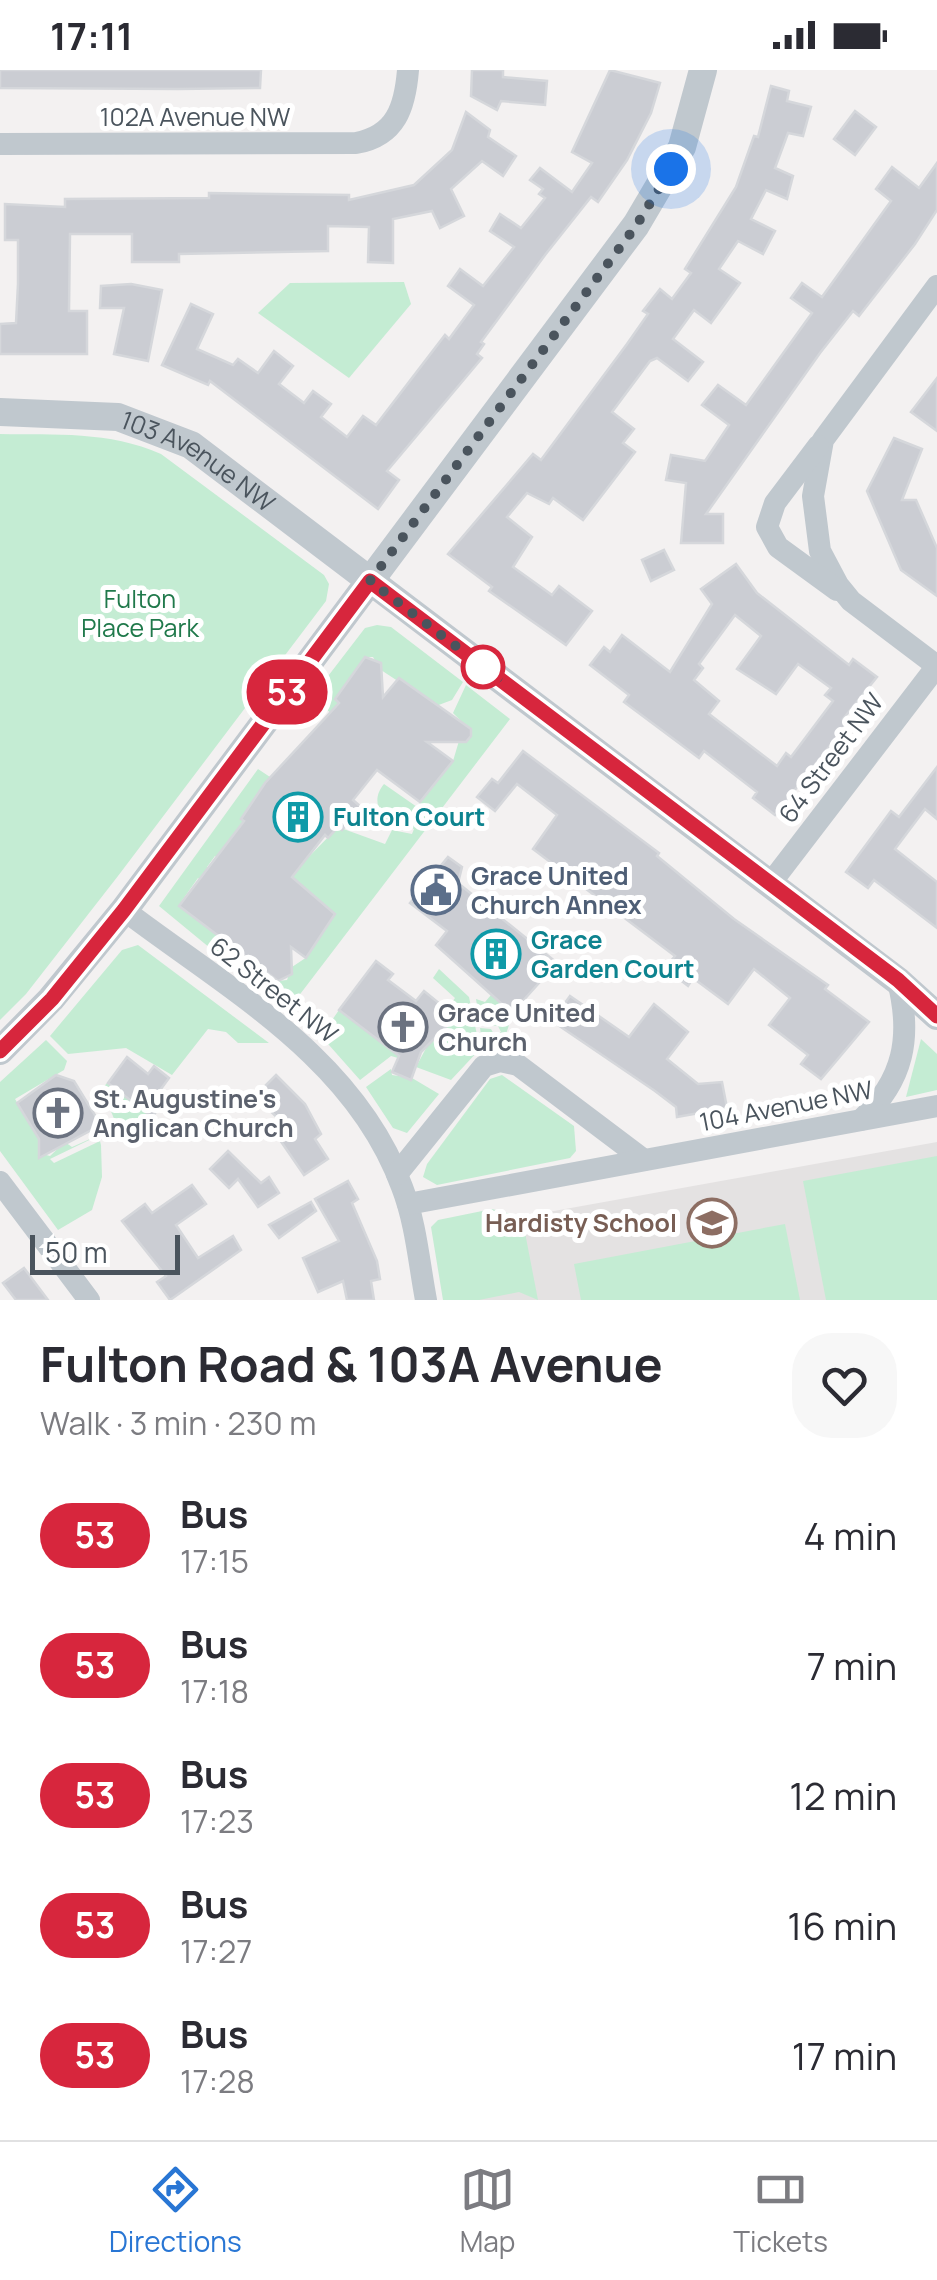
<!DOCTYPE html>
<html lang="en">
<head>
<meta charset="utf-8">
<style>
	body { margin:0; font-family:Manrope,sans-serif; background:#f7f7f7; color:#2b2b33; height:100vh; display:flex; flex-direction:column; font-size:38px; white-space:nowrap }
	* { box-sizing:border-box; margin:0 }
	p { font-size:32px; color:#7c7c81 }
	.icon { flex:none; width:55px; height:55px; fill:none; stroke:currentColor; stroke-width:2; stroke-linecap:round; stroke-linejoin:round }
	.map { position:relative; height:1230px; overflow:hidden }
	.details { display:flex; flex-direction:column; background:#fff; flex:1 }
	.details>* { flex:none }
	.badge { padding:0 20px; border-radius:32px; font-size:35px; line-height:65px }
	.scale { position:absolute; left:30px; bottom:25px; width:150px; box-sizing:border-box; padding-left:10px; border:5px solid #4a545d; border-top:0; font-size:28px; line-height:35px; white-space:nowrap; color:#4a545d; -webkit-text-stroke:8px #fff; paint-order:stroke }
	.you { position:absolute; width:50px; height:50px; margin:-25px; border:8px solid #fff; border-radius:50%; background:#1a73e8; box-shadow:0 0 0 15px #1a73e833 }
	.map>.badge { position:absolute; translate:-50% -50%; box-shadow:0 0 0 5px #fff }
	.round { display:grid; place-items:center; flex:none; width:105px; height:105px; border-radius:40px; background:#f7f7f7 }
	.headline { display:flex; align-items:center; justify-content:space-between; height:170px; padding:0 40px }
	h1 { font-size:48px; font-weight:700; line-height:75px }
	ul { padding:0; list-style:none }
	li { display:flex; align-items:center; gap:30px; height:130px; padding:0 40px }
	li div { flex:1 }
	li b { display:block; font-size:38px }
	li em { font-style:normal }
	li .badge { min-width:110px; font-weight:700; text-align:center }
	.status { display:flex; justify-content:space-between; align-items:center; height:70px; padding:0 50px; background:#fff; direction:ltr }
	.status svg { height:28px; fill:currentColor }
	.tabs { display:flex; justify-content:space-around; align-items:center; height:140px; border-top:2px solid #e1e1e2; background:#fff; font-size:28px; color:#7c7c81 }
	.tabs a { display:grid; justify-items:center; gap:5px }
	.tabs .current { color:#2976d4 }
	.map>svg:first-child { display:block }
	.education { fill:#e4e2e2 }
	.green { fill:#c4ecd3 }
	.building { fill:#cbcdd3; stroke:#d5d7db; stroke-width:2.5; fill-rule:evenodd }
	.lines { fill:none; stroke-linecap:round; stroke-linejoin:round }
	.minor { stroke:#c0c8ce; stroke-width:22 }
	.tertiary { stroke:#c0c8ce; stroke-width:28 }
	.line-casing { stroke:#fff; stroke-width:22 }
	.line { stroke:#d7263d; stroke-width:15 }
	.walk { stroke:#4a545d; stroke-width:10; stroke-dasharray:0 18 }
	.stop-dot { fill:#fff; stroke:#d7263d; stroke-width:5 }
	.labels { text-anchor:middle; stroke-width:10; stroke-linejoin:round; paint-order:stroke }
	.street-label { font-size:25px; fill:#4a545d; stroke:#fff }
	.park-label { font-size:25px; fill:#20794b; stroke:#fff }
	.culture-label { font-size:25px; font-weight:bold; fill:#0d838f; stroke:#fff; text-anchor:start }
	.service-label { font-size:25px; font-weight:bold; fill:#4e5e75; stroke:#fff; text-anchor:start }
	.worship-label { font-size:25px; font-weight:bold; fill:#5b616d; stroke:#fff; text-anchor:start }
	.education-label { font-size:25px; font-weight:bold; fill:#785e54; stroke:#fff; text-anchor:end }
</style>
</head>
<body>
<div class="status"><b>17:11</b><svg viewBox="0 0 49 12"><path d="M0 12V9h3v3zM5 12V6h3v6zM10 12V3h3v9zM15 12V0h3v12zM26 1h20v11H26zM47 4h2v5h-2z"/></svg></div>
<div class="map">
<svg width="937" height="1230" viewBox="0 0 937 1230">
	<rect width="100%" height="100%" fill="#f3f1f1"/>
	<polygon class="education" points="937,1072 937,1230 454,1230 459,1158"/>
	<g class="green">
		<polygon points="404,212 411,234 349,308 258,243 290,213"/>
		<path d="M0 364C55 365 109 361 161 384L324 505 329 514 326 531 118 806 26 924 0 950Z"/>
		<polygon points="377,555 391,557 463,612 452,630 436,636 381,600 373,587 366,587 353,603 357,607 335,629 341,634 333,645 312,627 365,558"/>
		<path d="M466 615 510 649 288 940 248 911 259 897 278 911 287 910 292 897 307 887 335 845 321 837V831L310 822 302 828 291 805 338 757 385 774 392 760 412 764 414 759 382 747C376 734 375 725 384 714L417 737 453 691 464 654 453 643Z"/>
		<polygon points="258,699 273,709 265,712 241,749 246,753 220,789 215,786 207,797 211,801 204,811 198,808 181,832 182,838 239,876 236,881 248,901 244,906 159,836"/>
		<polygon points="138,875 269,973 238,973 226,962 208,959 172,1005 126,978 68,984 50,966 122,880"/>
		<polygon points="439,899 469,927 480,979 451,1010 416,997 432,967 456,948 446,940 455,928 433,908"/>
		<polygon points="491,925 513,943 505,967 513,976 483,978 480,958 491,959 495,966 501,962 498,956 480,954 476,929 485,932"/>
		<polygon points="339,940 399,986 398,988 391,986 360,1010 321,966"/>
		<polygon points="921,969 937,984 937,1020 906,1027"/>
		<polygon points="46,970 67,991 64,1000 15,1029 39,1069 39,1083 50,1086 65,1072 72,1077 99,1065 97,1061 108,1055 112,1059 50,1089 54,1093 100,1071 101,1075 102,1107 92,1140 58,1160 0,1081 0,1012"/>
		<polygon points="391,999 392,1005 412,1008 439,1024 407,1063 393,1058 366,1017"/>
		<polygon points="502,1005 574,1056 576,1081 570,1088 437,1115 423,1107 427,1094 490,1009"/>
		<polygon points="107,1013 152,1047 119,1061 102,1019"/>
		<polygon points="937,1086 937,1230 826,1230 803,1111"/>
		<polygon points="492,1139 522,1147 538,1230 519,1222 479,1230 443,1230 431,1157 438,1150"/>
		<polygon points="785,1154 800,1230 581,1230 574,1194"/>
	</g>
	<g class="building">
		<polygon points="0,0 261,0 260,18 178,19 0,18"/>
		<polygon points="472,0 503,0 503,7 547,11 545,35 501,31 497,40 471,26"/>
		<polygon points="610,0 660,13 651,43 627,90 598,132 591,127 545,185 481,272 484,274 477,284 482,288 387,401 399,410 378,439 210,311 208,315 162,295 191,234 213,244 197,279 233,295 238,289 258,303 274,281 293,296 279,314 304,333 313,321 331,334 321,347 347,367 363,346 376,355 445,265 449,269 474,235 448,216 460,199 483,216 514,177 490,161 500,144 521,158 545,128 539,124 543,119 530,110 540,98 572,122 592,93 572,82"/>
		<polygon points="771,16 789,21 787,31 811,37 803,66 788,63 775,98 793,106 787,129 766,120 751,149 775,161 763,184 738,171 719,199 740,213 711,253 694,240 673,269 703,292 688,311 657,288 650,291 612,342 634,359 623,373 635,382 583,450 553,428 549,434 527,423 507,447 532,467 513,497 552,525 559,516 592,541 566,575 489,521 492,517 448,484 533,384 541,390 627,274 648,244 643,241 660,219 672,229 691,203 685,199 736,117 754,66 758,67"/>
		<polygon points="855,41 876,57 855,85 834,69"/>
		<polygon points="466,42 490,60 488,67 516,86 503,106 482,91 451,119 464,146 440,158 432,141 393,149 393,193 368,192 369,157 328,156 328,181 179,184 179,192 132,192 132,164 70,164 69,241 87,241 87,284 0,284 0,254 16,253 18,214 18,170 5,170 5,134 65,137 65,129 209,128 209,123 349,125 349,130 414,115 452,80"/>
		<polygon points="937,93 937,140 915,174 859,246 853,241 820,283 706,444 723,444 723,473 681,473 686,413 666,410 671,385 705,391 729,355 702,335 718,315 746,335 812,243 791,228 802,213 822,227 891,131 876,119 892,97 919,118"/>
		<polygon points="131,214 162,220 148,291 114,284 124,238 100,238 101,216"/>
		<polygon points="937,308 937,361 911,342"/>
		<polygon points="894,368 922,379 902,430 916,430 937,478 937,526 901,500 867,421"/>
		<polygon points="664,480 674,500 651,511 642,490"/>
		<path d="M736 494 757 523 849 595 853 589 877 607 843 649 848 653 775 745 753 728 757 722 704 681 699 688 624 632 629 625 590 595 604 577 610 582 622 565 670 602 712 534 701 519ZM735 545 761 566 737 599 776 624 798 594 831 618 825 625 833 631 791 687 786 683 777 696 709 644 719 631 694 610 703 598 699 594Z"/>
		<polygon points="365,587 381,593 383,627 399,608 471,659 471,666 466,672 427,672 453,691 420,732 377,700 353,730 361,737 342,760 338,757 328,768 325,765 292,807 335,844 306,888 291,877 292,904 278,911 179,836 244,751 241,749 265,713 339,633 335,629"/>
		<polygon points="523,681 659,783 657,786 734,849 828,915 825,919 869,952 821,1009 801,994 808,985 769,955 790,928 754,899 728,934 693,908 688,916 665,898 675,886 533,779 557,745 517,714 495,741 477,727 492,709 498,713"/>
		<polygon points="937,697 937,749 925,739 895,779 937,812 937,858 874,810 868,818 846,802 891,741 899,747"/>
		<polygon points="448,787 462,797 458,813 557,893 512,943 436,875 447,861 410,833"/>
		<polygon points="376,891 393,904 388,910 416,931 424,921 456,947 421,982 411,1010 392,1002 399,986 339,940"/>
		<polygon points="570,926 629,967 654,934 688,962 667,989 698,1014 722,1012 727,1038 677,1047 676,1037 655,1021 552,951"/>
		<polygon points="127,987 148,1004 154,996 169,1008 158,1023 166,1029 152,1047 108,1013"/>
		<polygon points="56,1005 74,1011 101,1055 39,1088 39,1069 17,1033"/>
		<polygon points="276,1005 305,1034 321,1064 315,1069 328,1089 304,1105 280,1070 292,1062 255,1026"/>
		<polygon points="228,1081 261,1113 269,1107 279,1123 258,1137 238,1109 229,1118 210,1099"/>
		<polygon points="348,1111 358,1129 352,1133 377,1191 380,1209 371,1211 374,1230 347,1230 343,1211 318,1222 303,1188 339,1171 315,1129"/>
		<polygon points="192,1115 206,1134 176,1155 198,1188 233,1166 241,1180 170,1230 157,1212 166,1206 122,1151 145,1134 152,1143"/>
		<polygon points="311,1132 316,1141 279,1168 269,1155"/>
		<polygon points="24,1198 48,1230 16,1230 3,1213"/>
	</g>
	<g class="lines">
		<g class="minor">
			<path d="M0 74 356 73C396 66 405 37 408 0"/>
			<polyline points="937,216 823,370 813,426 820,481 838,515 851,531 937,596"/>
			<polyline points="818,376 775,433 767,457 778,477 837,520"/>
			<polyline points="770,814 937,596"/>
			<path d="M124 840C228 919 355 988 402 1117 416 1153 419 1193 426 1230"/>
			<path d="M861 1050C904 1010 912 967 898 911"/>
			<polyline points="397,1104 484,996 500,991 518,995 644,1090"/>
			<polyline points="0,1112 89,1230"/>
			<polyline points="408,1134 937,1036"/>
		</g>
		<g class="tertiary">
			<path id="s1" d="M0 342 118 347 191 375 898 911 937 946"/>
			<polyline points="0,981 51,929 124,840 636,155 682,77 703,0"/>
		</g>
	</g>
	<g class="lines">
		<g class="line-casing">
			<polyline id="line" points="0,981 52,929 124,840 370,511 898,910 937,946"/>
		</g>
		<use href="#line" class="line"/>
		<polyline class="walk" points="483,597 498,608 370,511 636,156 671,99"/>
	</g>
	<defs>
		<g id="building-ring" transform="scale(2.5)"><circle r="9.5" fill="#fff" stroke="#0f9aa8" stroke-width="1.5"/><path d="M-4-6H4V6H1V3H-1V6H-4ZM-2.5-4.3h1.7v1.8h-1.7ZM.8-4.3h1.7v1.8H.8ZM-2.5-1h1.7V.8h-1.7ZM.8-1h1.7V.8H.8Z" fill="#0f9aa8"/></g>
		<g id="civic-ring" transform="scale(2.5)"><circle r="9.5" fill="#fff" stroke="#5c6f8a" stroke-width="1.5"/><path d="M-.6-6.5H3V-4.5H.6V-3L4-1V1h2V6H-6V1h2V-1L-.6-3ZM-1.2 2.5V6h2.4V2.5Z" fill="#5c6f8a"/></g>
		<g id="church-ring" transform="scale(2.5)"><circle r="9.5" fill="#fff" stroke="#6b7280" stroke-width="1.5"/><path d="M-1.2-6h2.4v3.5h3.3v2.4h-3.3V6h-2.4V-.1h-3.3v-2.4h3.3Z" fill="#6b7280"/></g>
		<g id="school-ring" transform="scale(2.5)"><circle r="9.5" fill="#fff" stroke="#8d6e63" stroke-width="1.5"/><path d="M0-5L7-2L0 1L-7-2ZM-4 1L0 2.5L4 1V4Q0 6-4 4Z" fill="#8d6e63"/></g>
	</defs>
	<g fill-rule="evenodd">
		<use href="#building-ring" x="298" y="747"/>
		<use href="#civic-ring" x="436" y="820"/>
		<use href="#building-ring" x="496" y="884"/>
		<use href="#church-ring" x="403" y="957"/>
		<use href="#church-ring" x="58" y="1043"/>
		<use href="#school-ring" x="712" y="1153"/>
	</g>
	<circle class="stop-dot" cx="483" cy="597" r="20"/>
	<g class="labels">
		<g class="street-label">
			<text x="195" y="56">102A Avenue NW</text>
			<text dy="9" stroke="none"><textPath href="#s1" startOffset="210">103 Avenue NW</textPath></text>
			<text transform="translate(831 688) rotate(-53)" y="9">64 Street NW</text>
			<text transform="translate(274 920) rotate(38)" y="9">62 Street NW</text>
			<text transform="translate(786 1036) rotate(-11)" y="9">104 Avenue NW</text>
		</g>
		<g class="park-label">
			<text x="140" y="538">Fulton<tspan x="140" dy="29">Place Park</tspan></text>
		</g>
		<g class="culture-label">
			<text x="333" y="756">Fulton Court</text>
			<text x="531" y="879">Grace<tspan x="531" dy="29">Garden Court</tspan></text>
		</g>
		<g class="service-label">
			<text x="471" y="815">Grace United<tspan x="471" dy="29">Church Annex</tspan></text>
		</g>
		<g class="worship-label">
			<text x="438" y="952">Grace United<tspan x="438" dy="29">Church</tspan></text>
			<text x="93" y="1038">St. Augustine's<tspan x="93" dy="29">Anglican Church</tspan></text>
		</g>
		<g class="education-label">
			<text x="677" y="1162">Hardisty School</text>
		</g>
	</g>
</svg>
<div class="scale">50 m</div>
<div class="you" style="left:671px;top:99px"></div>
<b class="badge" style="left:287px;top:622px;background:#d7263d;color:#fff">53</b>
</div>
<section class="details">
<div class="headline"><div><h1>Fulton Road &amp; 103A Avenue</h1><p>Walk · 3 min · 230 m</p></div><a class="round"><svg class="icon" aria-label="heart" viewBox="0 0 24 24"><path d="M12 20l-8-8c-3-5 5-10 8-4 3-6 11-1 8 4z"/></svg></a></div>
<ul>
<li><span class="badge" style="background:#d7263d;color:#fff">53</span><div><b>Bus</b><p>17:15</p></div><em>4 min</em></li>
<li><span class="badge" style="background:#d7263d;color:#fff">53</span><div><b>Bus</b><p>17:18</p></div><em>7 min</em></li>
<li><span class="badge" style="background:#d7263d;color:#fff">53</span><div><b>Bus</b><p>17:23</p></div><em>12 min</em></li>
<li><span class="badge" style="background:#d7263d;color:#fff">53</span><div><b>Bus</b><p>17:27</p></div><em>16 min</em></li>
<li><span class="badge" style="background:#d7263d;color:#fff">53</span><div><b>Bus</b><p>17:28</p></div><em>17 min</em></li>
</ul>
</section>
<nav class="tabs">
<a class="current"><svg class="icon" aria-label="directions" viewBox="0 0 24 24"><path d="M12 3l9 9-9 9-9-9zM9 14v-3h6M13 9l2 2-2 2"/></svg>Directions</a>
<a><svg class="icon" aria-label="map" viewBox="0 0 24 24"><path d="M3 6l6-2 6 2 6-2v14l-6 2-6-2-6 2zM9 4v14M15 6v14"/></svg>Map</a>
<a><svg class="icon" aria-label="tickets" viewBox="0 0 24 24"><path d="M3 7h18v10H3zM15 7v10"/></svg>Tickets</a>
</nav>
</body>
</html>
